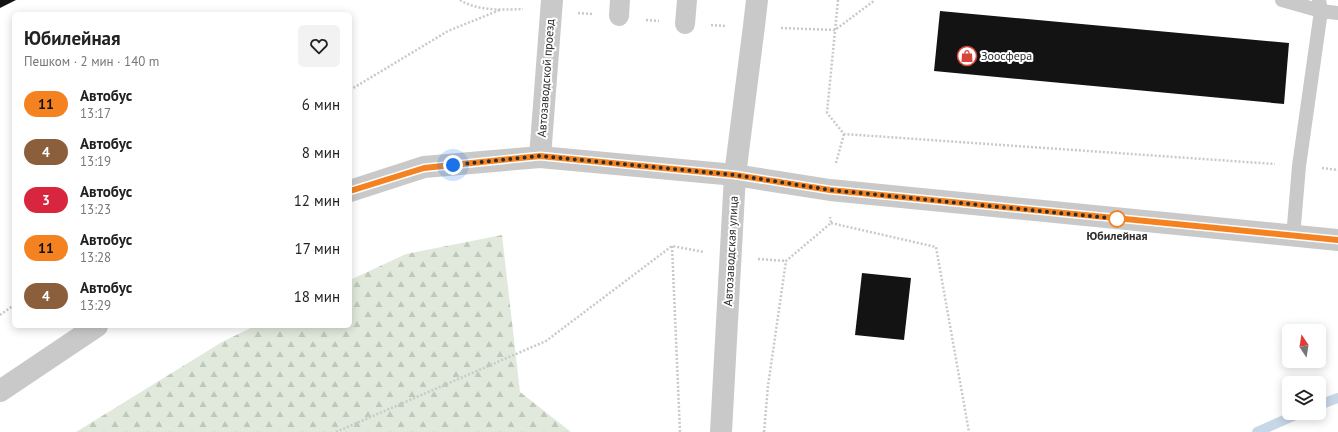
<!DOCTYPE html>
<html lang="ru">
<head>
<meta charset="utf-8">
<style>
	body { margin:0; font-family:"PT Sans",sans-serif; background:#f2f2f2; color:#222; height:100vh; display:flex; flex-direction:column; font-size:15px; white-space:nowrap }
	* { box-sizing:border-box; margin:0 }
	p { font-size:13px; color:#767676 }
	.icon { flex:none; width:22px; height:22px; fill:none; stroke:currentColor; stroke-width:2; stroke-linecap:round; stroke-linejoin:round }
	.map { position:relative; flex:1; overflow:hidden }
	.details { position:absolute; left:12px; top:12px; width:340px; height:316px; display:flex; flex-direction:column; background:#fff; border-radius:6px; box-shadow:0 2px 10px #0003 }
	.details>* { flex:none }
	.badge { padding:0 8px; border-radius:13px; font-size:14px; line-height:26px }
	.needle { width:26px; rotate:348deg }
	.controls { position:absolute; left:1282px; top:324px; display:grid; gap:8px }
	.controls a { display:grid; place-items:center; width:44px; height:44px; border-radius:6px; background:#fff; box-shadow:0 2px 10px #0003; font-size:20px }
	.you { position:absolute; width:20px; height:20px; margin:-10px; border:3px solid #fff; border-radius:50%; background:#1a73e8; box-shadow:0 0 0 6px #1a73e833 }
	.map>.badge { position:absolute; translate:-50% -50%; box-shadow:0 0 0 2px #fff }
	.round { display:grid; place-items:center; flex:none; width:42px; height:42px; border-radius:6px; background:#f2f2f2 }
	.head { display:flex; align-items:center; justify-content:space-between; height:68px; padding:0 12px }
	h1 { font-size:19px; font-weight:700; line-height:30px }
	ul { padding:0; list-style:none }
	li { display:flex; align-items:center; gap:12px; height:48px; padding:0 12px }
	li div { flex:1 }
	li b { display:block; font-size:15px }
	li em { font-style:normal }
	li .badge { min-width:44px; font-weight:700; text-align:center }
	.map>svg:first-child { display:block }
	.forest { fill:url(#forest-firs) }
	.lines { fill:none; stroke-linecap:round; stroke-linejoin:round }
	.stream { stroke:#c8d7e7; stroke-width:10 }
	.building { fill:#131313 }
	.path { stroke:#c9c9c9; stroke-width:2.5; stroke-dasharray:2 2; stroke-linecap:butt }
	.service { stroke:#c9c9c9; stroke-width:14 }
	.pedestrian { stroke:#c9c9c9; stroke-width:20 }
	.minor { stroke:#c9c9c9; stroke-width:22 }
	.tertiary { stroke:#c9c9c9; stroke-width:22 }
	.line-casing { stroke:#fff; stroke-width:9 }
	.line { stroke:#f58220; stroke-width:6 }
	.walk { stroke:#2c2c2c; stroke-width:4; stroke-dasharray:0 7.2 }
	.stop-dot { fill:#fff; stroke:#f58220; stroke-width:2 }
	.labels { text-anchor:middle; stroke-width:4; stroke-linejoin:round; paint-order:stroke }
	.poi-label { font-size:12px; fill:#2c2c2c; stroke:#fff; text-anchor:start }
	.street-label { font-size:12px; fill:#2c2c2c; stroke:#fff }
	.stop-label { font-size:12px; font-weight:bold; fill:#2c2c2c; stroke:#fff }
</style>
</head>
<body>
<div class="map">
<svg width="1338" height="432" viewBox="0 0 1338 432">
	<defs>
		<pattern id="forest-firs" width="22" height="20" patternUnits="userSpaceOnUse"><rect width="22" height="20" fill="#e0e9db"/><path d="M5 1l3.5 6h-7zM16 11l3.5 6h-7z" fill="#c0c8bc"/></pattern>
	</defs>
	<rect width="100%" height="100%" fill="#fff"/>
	<polygon class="forest" points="502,235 520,392 571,432 76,432 222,342 255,326 350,326 350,280 406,254"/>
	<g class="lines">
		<g class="stream">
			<polyline points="1319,405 1338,398"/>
			<polyline points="1257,432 1300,413"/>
		</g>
	</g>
	<g class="building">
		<polygon points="0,0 16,0 0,8"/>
		<polygon points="940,11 1289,43 1284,104 934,71"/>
		<polygon points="862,273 911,278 904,340 855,335"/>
	</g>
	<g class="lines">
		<g class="path">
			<path d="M460 0C477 11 503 10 523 9"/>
			<polyline points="838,0 827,113 844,134 1275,164"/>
			<polyline points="578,13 593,14"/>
			<polyline points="646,20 659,21"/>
			<polyline points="711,25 726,26"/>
			<polyline points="781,28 835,30 875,0"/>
			<polyline points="350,90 448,31 500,10"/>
			<polyline points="836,163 844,134"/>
			<polyline points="1322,168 1338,170"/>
			<polyline points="831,223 936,247 969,432"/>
			<polyline points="672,246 680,432"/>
			<polyline points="758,259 786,261"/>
			<polyline points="0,315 14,305"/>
			<polyline points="336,432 546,341 672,246 704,252"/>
			<polyline points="764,432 768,386 786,261 831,223 830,217"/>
		</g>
		<g class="service">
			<polyline points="1282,0 1321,11 1319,0"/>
			<polyline points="1293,237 1299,166 1321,11 1338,13"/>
		</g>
		<g class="pedestrian">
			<polyline points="619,16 620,0"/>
			<polyline points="685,24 687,0"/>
		</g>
		<g class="minor">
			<polyline points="540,157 552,0"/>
			<polyline points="721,432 735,175"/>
		</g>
		<g class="tertiary">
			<polyline points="735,175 754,26 757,0"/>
			<polyline points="350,191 424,167 540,157 735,175 830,190 1338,240"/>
			<polyline points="0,391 97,326"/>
		</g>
	</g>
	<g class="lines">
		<g class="line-casing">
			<polyline id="line" points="350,191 424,168 540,156 735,175 830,190 1338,240"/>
		</g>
		<use href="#line" class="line"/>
		<polyline class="walk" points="453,165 540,156 735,175 830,190 1120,219 1117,219"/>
	</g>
	<defs>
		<g id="shop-ring" transform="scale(1)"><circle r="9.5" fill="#fff" stroke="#d6453c" stroke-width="1.5"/><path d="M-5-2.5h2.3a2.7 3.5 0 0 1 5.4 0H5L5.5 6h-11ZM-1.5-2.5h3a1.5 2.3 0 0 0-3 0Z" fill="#d6453c"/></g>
	</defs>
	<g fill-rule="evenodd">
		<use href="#shop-ring" x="967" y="56"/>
	</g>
	<circle class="stop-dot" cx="1117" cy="219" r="8"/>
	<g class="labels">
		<g class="poi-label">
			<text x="981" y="60">Зоосфера</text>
		</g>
		<g class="street-label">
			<text transform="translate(546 78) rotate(-86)" y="4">Автозаводской проезд</text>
			<text transform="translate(731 251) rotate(-87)" y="4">Автозаводская улица</text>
		</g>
		<g class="stop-label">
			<text x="1117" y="240">Юбилейная</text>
		</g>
	</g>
</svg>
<div class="controls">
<a><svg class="needle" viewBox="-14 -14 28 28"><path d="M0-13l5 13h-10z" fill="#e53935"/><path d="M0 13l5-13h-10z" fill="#767676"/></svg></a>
<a><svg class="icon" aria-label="layers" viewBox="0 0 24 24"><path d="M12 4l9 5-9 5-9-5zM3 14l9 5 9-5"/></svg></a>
</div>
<div class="you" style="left:453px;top:165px"></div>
<section class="details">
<div class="head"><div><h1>Юбилейная</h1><p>Пешком · 2 мин · 140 m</p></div><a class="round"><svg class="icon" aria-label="heart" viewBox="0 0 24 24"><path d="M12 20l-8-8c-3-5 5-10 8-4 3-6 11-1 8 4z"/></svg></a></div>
<ul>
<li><span class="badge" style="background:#f58220;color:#111">11</span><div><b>Автобус</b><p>13:17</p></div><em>6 мин</em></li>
<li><span class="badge" style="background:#8b5e3c;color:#fff">4</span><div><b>Автобус</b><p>13:19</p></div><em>8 мин</em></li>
<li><span class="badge" style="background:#d7263d;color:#fff">3</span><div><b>Автобус</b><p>13:23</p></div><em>12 мин</em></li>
<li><span class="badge" style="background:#f58220;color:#111">11</span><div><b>Автобус</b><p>13:28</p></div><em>17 мин</em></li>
<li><span class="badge" style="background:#8b5e3c;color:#fff">4</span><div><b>Автобус</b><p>13:29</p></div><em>18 мин</em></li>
</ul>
</section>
</div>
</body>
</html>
